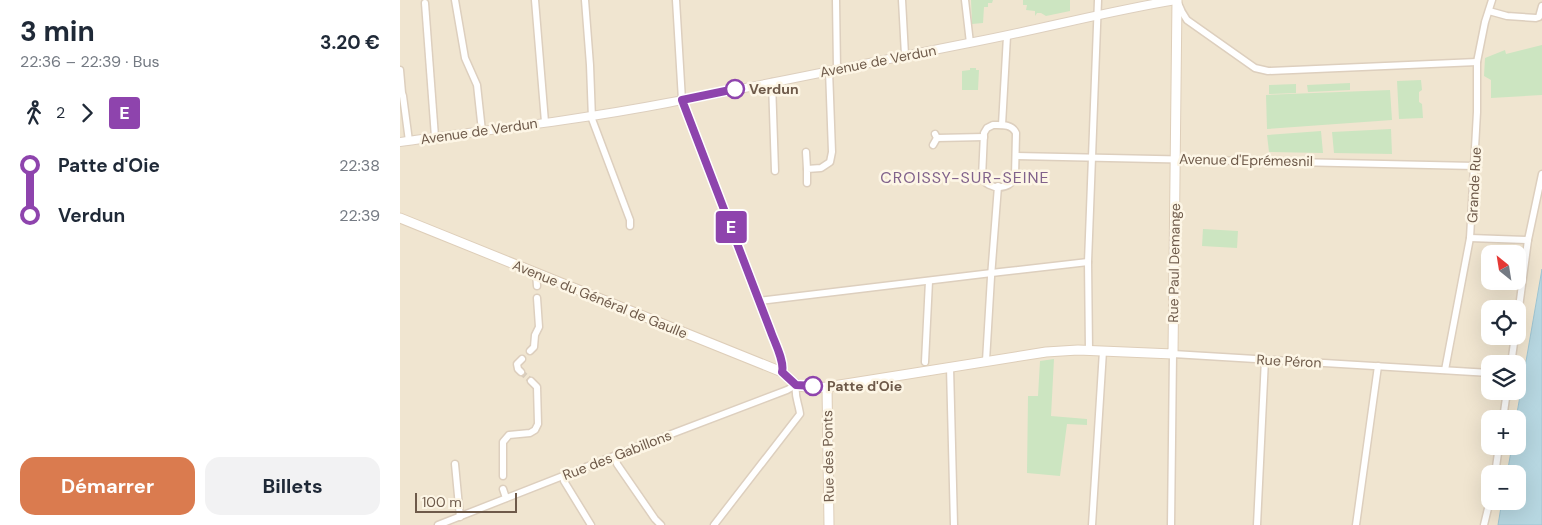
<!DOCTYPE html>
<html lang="fr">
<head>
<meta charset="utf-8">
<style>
	body { margin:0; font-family:"DM Sans",sans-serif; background:#f2f2f3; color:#1f2937; height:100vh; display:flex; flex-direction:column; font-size:19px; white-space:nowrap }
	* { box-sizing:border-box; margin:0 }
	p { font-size:16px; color:#747a83 }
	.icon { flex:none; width:28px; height:28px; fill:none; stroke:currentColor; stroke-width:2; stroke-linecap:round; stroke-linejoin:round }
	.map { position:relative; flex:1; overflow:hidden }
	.drawer { display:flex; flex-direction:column; background:#fff; width:400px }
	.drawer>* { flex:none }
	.badge { padding:0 10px; border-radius:4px; font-size:18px; line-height:32px }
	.needle { width:32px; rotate:330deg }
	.controls { position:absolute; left:1081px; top:245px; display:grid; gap:10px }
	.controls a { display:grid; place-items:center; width:45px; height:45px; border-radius:10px; background:#fff; box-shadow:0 5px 20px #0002; font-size:25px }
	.scale { position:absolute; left:15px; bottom:12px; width:102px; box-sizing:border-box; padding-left:5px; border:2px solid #6e5a4a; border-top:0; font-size:14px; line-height:18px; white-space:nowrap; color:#6e5a4a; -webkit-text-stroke:4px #fdf6e6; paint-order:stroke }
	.map>.badge { position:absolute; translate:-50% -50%; box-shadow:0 0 0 2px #fff }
	.legs { display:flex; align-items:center; gap:8px; height:55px; padding:0 20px; font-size:16px }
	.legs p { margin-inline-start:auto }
	.overview { display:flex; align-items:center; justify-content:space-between; height:85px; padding:0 20px }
	h1 { font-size:28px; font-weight:700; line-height:38px }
	.cta { display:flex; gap:10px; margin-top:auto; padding:10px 20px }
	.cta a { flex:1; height:58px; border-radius:15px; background:#da7b4f; color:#fff; font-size:20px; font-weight:700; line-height:58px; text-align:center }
	.cta a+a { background:#f2f2f3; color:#1f2937 }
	ul { padding:0 20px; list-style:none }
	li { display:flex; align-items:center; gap:18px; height:50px; font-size:19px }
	li i { display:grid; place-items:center; width:8px; height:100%; margin:0 6px; background:currentColor }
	li i::after { content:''; width:12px; height:12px; margin:-6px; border:4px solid; border-radius:50%; background:#fff }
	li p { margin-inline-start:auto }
	li:first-child i { background:linear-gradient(#0000 50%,currentColor 0) }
	li:last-child i { background:linear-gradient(currentColor 50%,#0000 0) }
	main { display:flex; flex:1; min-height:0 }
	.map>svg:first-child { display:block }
	.residential { fill:#f0e5d0; fill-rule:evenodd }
	.green { fill:#cce5c1 }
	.water { fill:#b7d7e1; stroke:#9fc5d2 }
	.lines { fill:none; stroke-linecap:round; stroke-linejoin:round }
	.minor-tunnel { stroke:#d7ccbb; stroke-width:6; stroke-dasharray:6 3; stroke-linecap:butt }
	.minor-casing { stroke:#ddcfbe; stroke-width:9 }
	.tertiary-casing { stroke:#ddcfbe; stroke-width:10 }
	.secondary-casing { stroke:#deceb9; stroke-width:11 }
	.minor { stroke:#fff; stroke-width:6 }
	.tertiary { stroke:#fff; stroke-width:8 }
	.secondary { stroke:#fff; stroke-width:9 }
	.line-1-casing { stroke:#fff; stroke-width:11 }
	.line-1 { stroke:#8e44ad; stroke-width:8 }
	.stop-1-dot { fill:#fff; stroke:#8e44ad; stroke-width:2.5 }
	.labels { text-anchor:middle; stroke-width:5; stroke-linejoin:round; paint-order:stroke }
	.street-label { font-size:14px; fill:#6e5a4a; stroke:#fdf6e6 }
	.stop-label { font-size:14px; font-weight:bold; fill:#6e5a4a; stroke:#fdf6e6; text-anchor:start }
	.quarter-label { font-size:16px; letter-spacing:1px; fill:#81628b; stroke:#fdf6e6 }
</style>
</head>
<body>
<main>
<section class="drawer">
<div class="overview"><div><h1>3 min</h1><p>22:36 – 22:39 · Bus</p></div><b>3.20 €</b></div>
<div class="legs"><svg class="icon" aria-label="walk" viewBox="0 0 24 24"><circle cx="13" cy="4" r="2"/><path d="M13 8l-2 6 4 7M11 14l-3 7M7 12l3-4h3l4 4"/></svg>2<svg class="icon" aria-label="forward" viewBox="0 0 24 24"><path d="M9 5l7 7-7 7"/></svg><b class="badge" style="background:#8e44ad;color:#fff">E</b></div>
<ul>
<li><i style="color:#8e44ad"></i><b>Patte d'Oie</b><p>22:38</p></li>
<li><i style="color:#8e44ad"></i><b>Verdun</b><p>22:39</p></li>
</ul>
<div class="cta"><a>Démarrer</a><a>Billets</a></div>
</section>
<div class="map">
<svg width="1142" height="525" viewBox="0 0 1142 525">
	<rect width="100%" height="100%" fill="#faf2e1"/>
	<path class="residential" d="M0 0H1142V269L1116 419H1090V446H1112L1107 474H1090V501H1102L1098 525H0ZM1090 254H1118V281H1090ZM1090 309H1118V336H1090ZM1090 364H1118V391H1090Z"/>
	<g class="green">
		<polygon points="571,0 593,0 592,3 588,3 588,7 584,7 583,23 572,24"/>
		<polygon points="623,0 670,0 670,11 646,16 641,13 637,13 635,16 635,11 626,10 627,5 623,5"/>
		<polygon points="1142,45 1142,95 1091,98 1091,80 1084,76 1085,58 1105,50 1106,54"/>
		<polygon points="570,68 576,68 576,70 579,70 578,90 562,90 562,71 570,70"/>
		<polygon points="1021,80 1022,90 1019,92 1019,102 1022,104 1023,118 999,119 997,81"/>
		<polygon points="950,83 950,90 908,92 907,85"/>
		<polygon points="896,84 896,93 869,94 869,85"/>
		<polygon points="990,90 992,120 867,129 866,95"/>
		<polygon points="991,129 992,154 934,153 932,132"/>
		<polygon points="921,131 923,153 869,152 867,135"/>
		<polygon points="803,229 838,231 837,248 802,246"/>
		<polygon points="654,359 651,416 687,419 687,425 667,424 660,476 627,473 628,396 638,396 640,361"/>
	</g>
	<polygon class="water" points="1142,269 1142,525 1098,525 1102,501 1118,501 1118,474 1107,474 1112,446 1118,446 1116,419"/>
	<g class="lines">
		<polyline class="minor-tunnel" points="121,372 131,381"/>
		<g class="minor-casing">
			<g id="minor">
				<polyline points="55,0 65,58 77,85 82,131"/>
				<polyline points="135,0 145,122"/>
				<polyline points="185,0 190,65 192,119 230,220 230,226"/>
				<polyline points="276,0 282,100 382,362 383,368 382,372"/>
				<polyline points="436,0 437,69"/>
				<polyline points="502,0 505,55"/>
				<polyline points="565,0 570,43"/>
				<polyline points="25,3 35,137"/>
				<polyline points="778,3 782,12 787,20 855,68 868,71 1077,62"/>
				<polyline points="1089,11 1107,16 1136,18 1139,17 1142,6"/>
				<polyline points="0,70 2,93 3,96 9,141"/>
				<polyline points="372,82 375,171"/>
				<path d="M593 125C602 125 612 124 616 133L615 177C610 191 588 190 582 178L584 133 587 128Z"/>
				<polyline points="602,125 607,36"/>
				<polyline points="537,138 584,137"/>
				<polyline points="533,145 537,138 535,134"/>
				<polyline points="406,152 407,169"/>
				<polyline points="616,156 1075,166"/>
				<polyline points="407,183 407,169 421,168 430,162 432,152 429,70"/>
				<polyline points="1070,238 1128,240"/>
				<polyline points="136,273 137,286"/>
				<polyline points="359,301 600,272 688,262"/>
				<polyline points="1118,315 1128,240 1142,174"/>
				<polyline points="689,350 688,262 698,0"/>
				<polyline points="130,351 134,347 135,335 139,327 137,298"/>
				<polyline points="586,361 591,277 598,186"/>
				<polyline points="525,362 529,281"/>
				<polyline points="1111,364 1115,336"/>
				<polyline points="550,367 554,525"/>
				<polyline points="1045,370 1070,238 1077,112 1077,62 1085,22 1092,0"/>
				<polyline points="121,372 118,369 117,364 122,359"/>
				<polyline points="1103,419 1107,391"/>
				<polyline points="216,455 217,464 255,519 261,525"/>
				<polyline points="55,464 60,517"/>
				<polyline points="1095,474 1099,446"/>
				<polyline points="103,476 103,442 109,435 130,433 135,430 138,424 137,387 131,381"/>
				<polyline points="163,476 164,481 191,525"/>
				<polyline points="103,489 106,498"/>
				<polyline points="38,525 224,452 387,390 396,385"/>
				<path d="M314 525 400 414C399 404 394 396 396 385"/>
				<polyline points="692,525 703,351"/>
				<polyline points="771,525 773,354 1090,373"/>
				<polyline points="857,525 865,359"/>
				<polyline points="956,525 978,366"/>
				<polyline points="1084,525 1090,500"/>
			</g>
		</g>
		<g class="tertiary-casing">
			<path id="tertiary" d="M0 142C89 130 179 120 267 103 370 84 472 62 574 42 642 29 708 11 776 0"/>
		</g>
		<g class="secondary-casing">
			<g id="secondary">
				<path d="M0 218 382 372C387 375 389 380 394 383 401 389 418 387 427 387L646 352 678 350 773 354 777 0"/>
				<polyline points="427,387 429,525"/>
			</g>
		</g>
		<use href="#minor" class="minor"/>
		<use href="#tertiary" class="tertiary"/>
		<use href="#secondary" class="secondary"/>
	</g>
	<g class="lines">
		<g class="line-1-casing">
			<path id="line-1" d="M335 89 282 100 371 332C374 341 385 362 382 372L396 385 413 386"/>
		</g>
		<use href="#line-1" class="line-1"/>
	</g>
	<g class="stop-1-dot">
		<circle cx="335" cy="89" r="9"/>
		<circle cx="413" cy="386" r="9"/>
	</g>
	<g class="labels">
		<g class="street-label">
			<text transform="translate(478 61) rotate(-11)" y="5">Avenue de Verdun</text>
			<text transform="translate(79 131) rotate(-8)" y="5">Avenue de Verdun</text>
			<text transform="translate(846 160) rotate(1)" y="5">Avenue d'Eprémesnil</text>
			<text transform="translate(1074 185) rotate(-87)" y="5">Grande Rue</text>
			<text transform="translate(774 263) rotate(-89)" y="5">Rue Paul Demange</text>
			<text transform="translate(200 299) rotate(22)" y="5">Avenue du Général de Gaulle</text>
			<text transform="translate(889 361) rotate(3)" y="5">Rue Péron</text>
			<text transform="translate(217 455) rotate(-21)" y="5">Rue des Gabillons</text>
			<text transform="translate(428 456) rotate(-91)" y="5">Rue des Ponts</text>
		</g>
		<g class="stop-label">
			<text x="349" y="94">Verdun</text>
			<text x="427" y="391">Patte d'Oie</text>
		</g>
		<g class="quarter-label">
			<text x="565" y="183">CROISSY-SUR-SEINE</text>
		</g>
	</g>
</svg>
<div class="controls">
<a><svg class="needle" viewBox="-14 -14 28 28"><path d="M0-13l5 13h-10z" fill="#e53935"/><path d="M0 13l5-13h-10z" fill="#747a83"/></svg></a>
<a><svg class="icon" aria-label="locate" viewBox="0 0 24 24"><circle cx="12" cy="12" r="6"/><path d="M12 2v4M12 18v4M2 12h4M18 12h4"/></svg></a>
<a><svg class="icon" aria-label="layers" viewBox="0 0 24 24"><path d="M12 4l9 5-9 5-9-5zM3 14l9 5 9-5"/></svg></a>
<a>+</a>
<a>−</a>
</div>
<div class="scale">100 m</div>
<b class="badge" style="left:331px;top:227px;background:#8e44ad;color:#fff">E</b>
</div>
</main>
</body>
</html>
